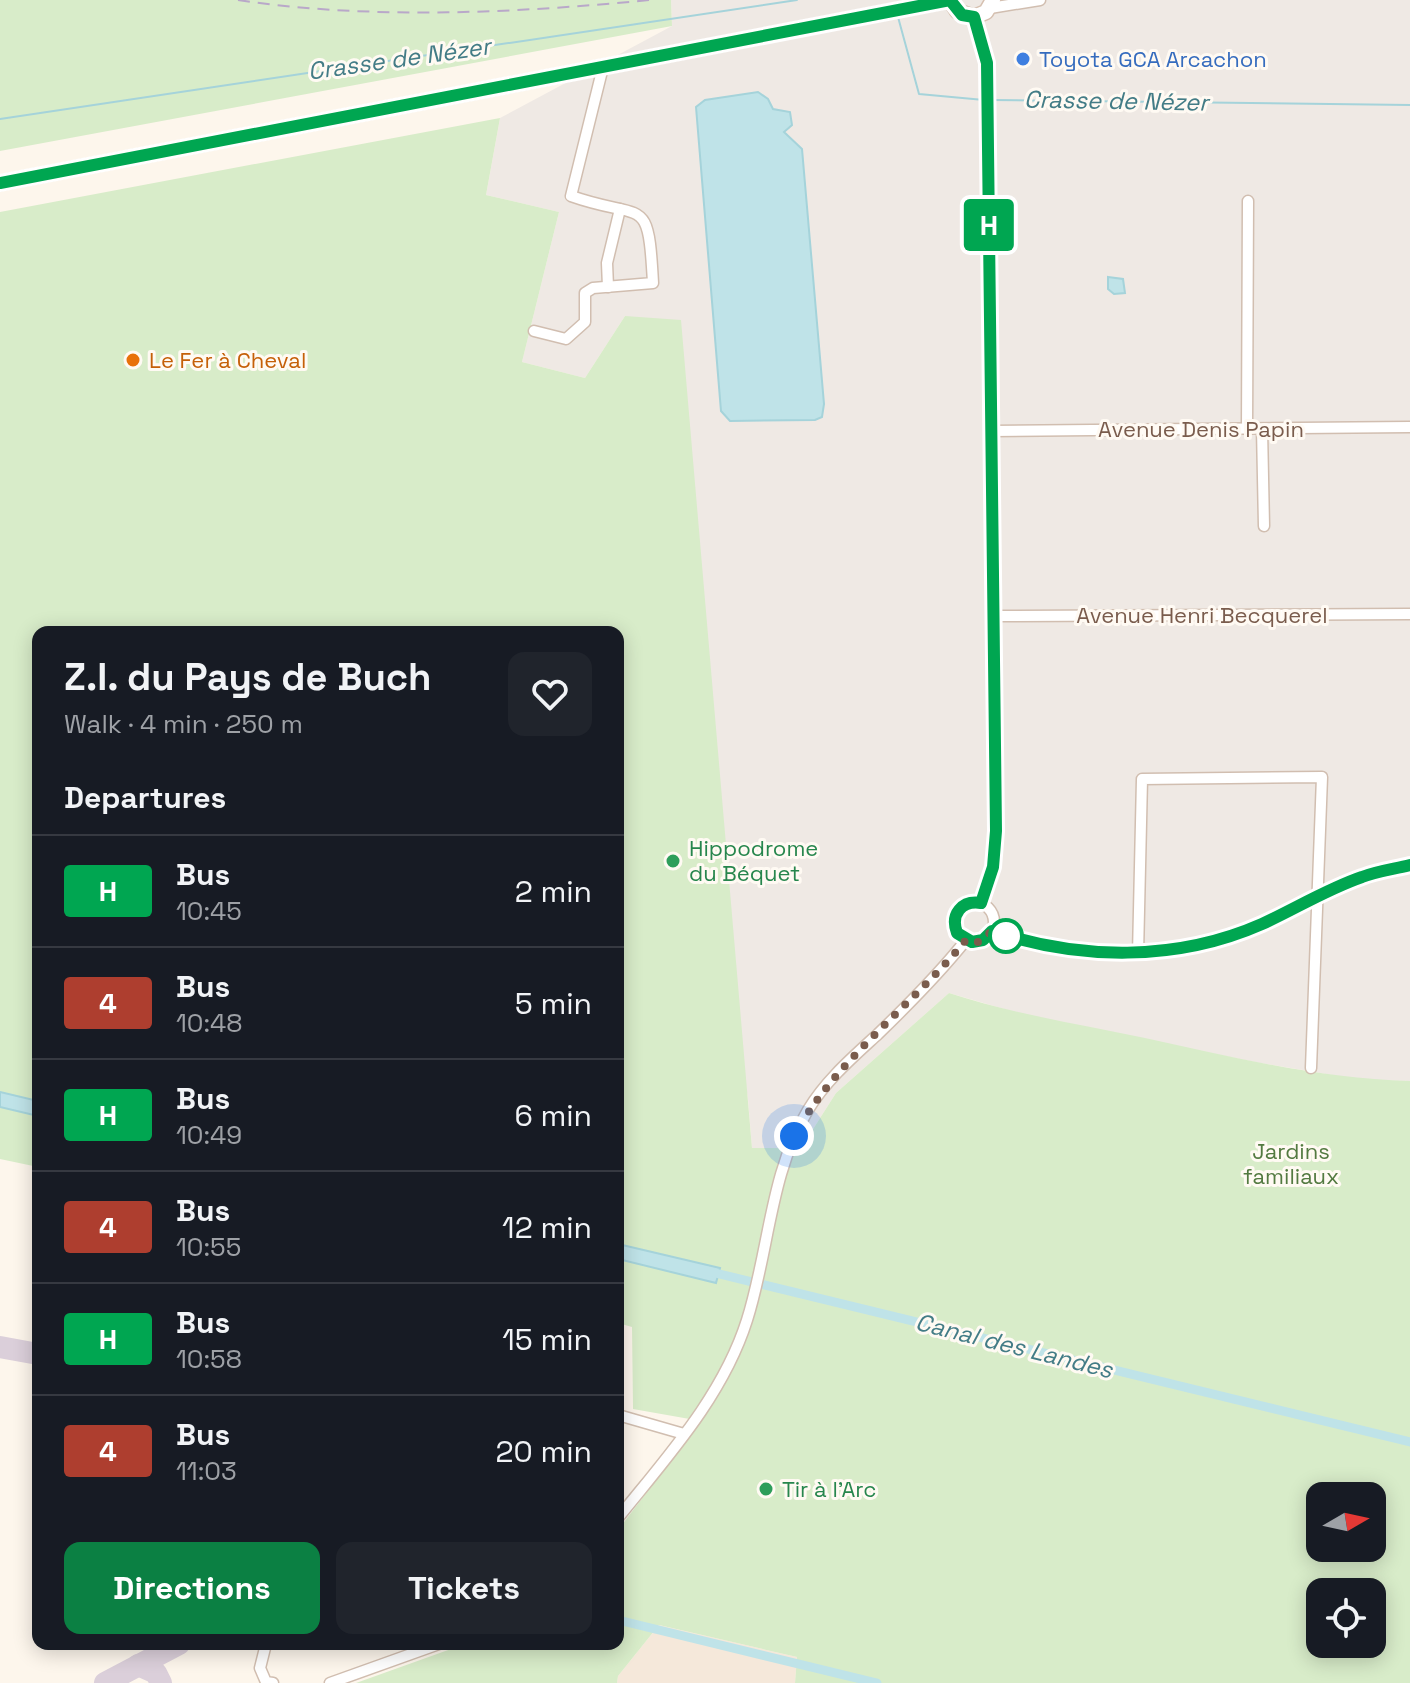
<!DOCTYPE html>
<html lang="en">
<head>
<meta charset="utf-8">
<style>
	body { margin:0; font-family:"Space Grotesk",sans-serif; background:#20242c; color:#f1f3f6; height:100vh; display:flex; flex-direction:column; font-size:30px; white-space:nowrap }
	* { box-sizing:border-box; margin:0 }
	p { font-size:26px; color:#9ea1a6 }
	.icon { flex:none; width:44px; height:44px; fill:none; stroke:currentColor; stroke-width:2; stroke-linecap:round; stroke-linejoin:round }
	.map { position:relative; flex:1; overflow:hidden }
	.details { position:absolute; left:32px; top:626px; width:592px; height:1024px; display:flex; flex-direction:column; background:#171b24; border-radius:16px; box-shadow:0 4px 20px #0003 }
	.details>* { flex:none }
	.badge { padding:0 16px; border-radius:6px; font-size:28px; line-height:52px }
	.needle { width:52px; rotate:81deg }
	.buttons { position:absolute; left:1306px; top:1482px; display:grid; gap:16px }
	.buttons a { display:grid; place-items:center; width:80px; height:80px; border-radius:16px; background:#171b24; box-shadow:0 4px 20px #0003; font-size:40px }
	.you { position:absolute; width:40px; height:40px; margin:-20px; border:6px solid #fff; border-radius:50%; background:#1a73e8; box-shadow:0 0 0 12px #1a73e833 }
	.map>.badge { position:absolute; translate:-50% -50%; box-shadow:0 0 0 4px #fff }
	h2 { padding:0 32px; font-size:30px; line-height:72px }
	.round { display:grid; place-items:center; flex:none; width:84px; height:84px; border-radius:16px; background:#20242c }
	.overview { display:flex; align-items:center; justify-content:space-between; height:136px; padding:0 32px }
	h1 { font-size:38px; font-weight:700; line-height:60px }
	.button { display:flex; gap:16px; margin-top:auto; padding:16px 32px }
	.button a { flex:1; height:92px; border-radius:16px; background:#0b8043; color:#fff; font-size:32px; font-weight:700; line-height:92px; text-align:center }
	.button a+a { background:#20242c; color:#f1f3f6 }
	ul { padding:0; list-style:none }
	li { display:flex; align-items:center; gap:24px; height:112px; padding:0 32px; border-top:2px solid #363941 }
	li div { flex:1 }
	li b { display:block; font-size:30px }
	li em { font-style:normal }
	li .badge { min-width:88px; font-weight:700; text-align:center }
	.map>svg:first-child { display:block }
	.residential { fill:#f5e8da }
	.industrial { fill:#efe9e4 }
	.green { fill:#d8ecc9; fill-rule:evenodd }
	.water { fill:#bfe3e8; stroke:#a5d3da; stroke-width:2 }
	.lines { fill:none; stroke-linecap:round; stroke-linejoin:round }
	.stream { stroke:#a5d3da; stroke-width:2 }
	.canal { stroke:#bfe3e8; stroke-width:9 }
	.taxiway { stroke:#dbcfda; stroke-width:22 }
	.street-casing { stroke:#d1beb0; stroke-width:13 }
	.secondary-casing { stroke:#d6c0b0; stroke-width:17 }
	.street { stroke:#fff; stroke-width:10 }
	.secondary { stroke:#fff; stroke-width:14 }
	.rail { stroke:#b9a8c9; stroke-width:2; stroke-dasharray:12 8; stroke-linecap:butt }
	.line-casing { stroke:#fff; stroke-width:18 }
	.line { stroke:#00a651; stroke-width:12 }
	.walk { stroke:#7a5c4d; stroke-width:8; stroke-dasharray:0 14.4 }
	.shop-dot { fill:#3f7fe0; stroke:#fffaf3; stroke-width:3 }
	.food-dot { fill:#e8710a; stroke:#fffaf3; stroke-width:3 }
	.leisure-dot { fill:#2e9e5b; stroke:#fffaf3; stroke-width:3 }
	.stop-dot { fill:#fff; stroke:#00a651; stroke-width:4 }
	.labels { text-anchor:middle; stroke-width:6; stroke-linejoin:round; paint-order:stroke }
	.shop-label { font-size:22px; fill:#366cbe; stroke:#fffaf3; text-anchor:start }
	.food-label { font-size:22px; fill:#c56008; stroke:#fffaf3; text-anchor:start }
	.street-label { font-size:22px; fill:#7a5c4d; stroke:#fffaf3 }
	.leisure-label { font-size:22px; fill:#27864d; stroke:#fffaf3; text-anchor:start }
	.park-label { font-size:22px; fill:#537a41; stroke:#fffaf3 }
	.water-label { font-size:24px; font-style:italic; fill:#437c86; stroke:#fffaf3 }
</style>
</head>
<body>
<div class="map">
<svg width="1410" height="1683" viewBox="0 0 1410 1683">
	<rect width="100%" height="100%" fill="#fdf6ec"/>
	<polygon class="residential" points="659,1625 797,1657 795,1683 617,1683 618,1676"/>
	<polygon class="industrial" points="671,0 1410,0 1410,1081 1361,1080 1255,1062 1035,1018 949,993 836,1093 801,1148 752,1148 748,1099 625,316 585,378 522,362 559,212 486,195 500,118 672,26"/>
	<g class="green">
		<polygon points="0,0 671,0 672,26 0,151"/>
		<path d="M500 118 486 195 559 212 522 362 585 378 625 316 681 320 752 1148H801L836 1093 949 993C1013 1014 1079 1024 1145 1038 1233 1057 1320 1079 1410 1081V1683H795L797 1657 659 1625 618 1676 617 1683H356L465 1644H618V1530L701 1421 633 1409 632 1327 618 1323V632H38V1167L0 1159V212ZM1320 1496H1372V1548H1320ZM1320 1592H1372V1644H1320Z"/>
	</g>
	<g class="water">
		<polygon points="758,92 768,99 773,109 790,112 792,125 784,132 802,149 824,404 822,417 815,420 730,421 721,411 696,107 705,100"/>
		<polygon points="1108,277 1123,279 1125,293 1114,294 1108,289"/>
		<polygon points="0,1092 38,1101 38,1116 0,1107"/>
		<polygon points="618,1244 720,1268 716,1283 618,1259"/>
	</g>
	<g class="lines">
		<g class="stream">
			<polyline points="898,17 919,94 984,100"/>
			<polyline points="991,100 1410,105"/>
			<polyline points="0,119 797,0"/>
		</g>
		<g class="canal">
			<polyline points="707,1271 1410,1442"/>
			<polyline points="618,1620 877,1683"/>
		</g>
		<g class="taxiway">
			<polyline points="0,1347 38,1354"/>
			<polyline points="138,1665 156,1673 161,1683"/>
			<polyline points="105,1683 179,1644"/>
		</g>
		<g class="street-casing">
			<g id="street">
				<polyline points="990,8 1040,0"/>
				<polyline points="974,17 987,63 996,831 993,867 981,903"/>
				<polyline points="608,287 607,263 620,209"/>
				<path d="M534 331 566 339 585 322V293L593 288 653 283C648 192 645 222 571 196L603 67"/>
				<polyline points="1247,429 1248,201"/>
				<polyline points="1262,429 1264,526"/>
				<polyline points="991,431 1410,427"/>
				<polyline points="994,616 1410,614"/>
				<circle cx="974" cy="922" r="20"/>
				<path d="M992 931C1079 960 1176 962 1262 924 1295 909 1327 889 1362 877 1377 871 1394 869 1410 865"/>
				<polyline points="1138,954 1142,779 1322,777 1311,1068"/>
				<polyline points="618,1415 684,1434"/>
				<path d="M618 1518C667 1457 723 1396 747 1320 769 1251 770 1173 808 1110 826 1080 853 1057 878 1034 909 1004 939 974 966 940"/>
				<polyline points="266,1644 260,1668 266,1682 273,1683"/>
				<polyline points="330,1683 439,1644"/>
			</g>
		</g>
		<g class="secondary-casing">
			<polyline id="secondary" points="0,183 950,0 957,11 974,17 986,12 993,0"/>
		</g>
		<use href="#street" class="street"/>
		<use href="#secondary" class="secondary"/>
		<path class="rail" d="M238 0C371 20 516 13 649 0"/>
	</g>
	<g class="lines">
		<g class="line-casing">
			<path id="line" d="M0 183 950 0 962 15 974 17 987 63 996 831 993 867 981 903C962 900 950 914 957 933L972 942 983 940 992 931C1079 960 1176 962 1262 924 1295 909 1327 889 1362 877 1377 871 1394 869 1410 865"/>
		</g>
		<use href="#line" class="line"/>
		<path class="walk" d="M794 1136C836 1059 911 1007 966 940L978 942 992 931 1006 936"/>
	</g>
	<circle class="shop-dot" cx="1023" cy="59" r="8"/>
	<circle class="food-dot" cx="133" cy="360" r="8"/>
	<g class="leisure-dot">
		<circle cx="673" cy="861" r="8"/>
		<circle cx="766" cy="1489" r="8"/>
	</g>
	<circle class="stop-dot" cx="1006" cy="936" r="16"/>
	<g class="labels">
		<g class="shop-label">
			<text x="1039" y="67">Toyota GCA Arcachon</text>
		</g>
		<g class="food-label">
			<text x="149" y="368">Le Fer à Cheval</text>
		</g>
		<g class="street-label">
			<text x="1201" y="437">Avenue Denis Papin</text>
			<text x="1202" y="623">Avenue Henri Becquerel</text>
		</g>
		<g class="leisure-label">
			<text x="689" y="856">Hippodrome<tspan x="689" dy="25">du Béquet</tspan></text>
			<text x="782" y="1497">Tir à l'Arc</text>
		</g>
		<g class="park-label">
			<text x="1291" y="1159">Jardins<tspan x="1291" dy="25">familiaux</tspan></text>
		</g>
		<g class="water-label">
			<text transform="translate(399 59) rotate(-8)" y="8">Crasse de Nézer</text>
			<text transform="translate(1116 101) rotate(1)" y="8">Crasse de Nézer</text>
			<text transform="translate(1014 1346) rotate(14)" y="8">Canal des Landes</text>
		</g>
	</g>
</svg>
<div class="buttons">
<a><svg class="needle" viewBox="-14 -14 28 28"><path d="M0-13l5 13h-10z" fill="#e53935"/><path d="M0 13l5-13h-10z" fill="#9ea1a6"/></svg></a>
<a><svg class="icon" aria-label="locate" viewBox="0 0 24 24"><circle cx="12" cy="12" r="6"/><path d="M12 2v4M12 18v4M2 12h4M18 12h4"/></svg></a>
</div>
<div class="you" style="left:794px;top:1136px"></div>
<b class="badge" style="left:989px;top:225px;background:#00a651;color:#fff">H</b>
<section class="details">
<div class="overview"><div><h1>Z.I. du Pays de Buch</h1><p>Walk · 4 min · 250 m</p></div><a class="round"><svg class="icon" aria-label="heart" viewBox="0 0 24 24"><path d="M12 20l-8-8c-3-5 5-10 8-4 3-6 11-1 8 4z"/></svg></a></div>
<h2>Departures</h2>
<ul>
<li><span class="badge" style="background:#00a651;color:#fff">H</span><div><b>Bus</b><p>10:45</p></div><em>2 min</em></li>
<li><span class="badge" style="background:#ae3e2f;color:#fff">4</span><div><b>Bus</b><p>10:48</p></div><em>5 min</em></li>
<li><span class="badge" style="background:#00a651;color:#fff">H</span><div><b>Bus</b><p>10:49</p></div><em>6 min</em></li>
<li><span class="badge" style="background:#ae3e2f;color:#fff">4</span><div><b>Bus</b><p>10:55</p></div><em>12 min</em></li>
<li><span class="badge" style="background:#00a651;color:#fff">H</span><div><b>Bus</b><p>10:58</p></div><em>15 min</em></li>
<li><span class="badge" style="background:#ae3e2f;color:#fff">4</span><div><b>Bus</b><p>11:03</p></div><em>20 min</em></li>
</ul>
<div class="button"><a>Directions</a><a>Tickets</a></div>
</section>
</div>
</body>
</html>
